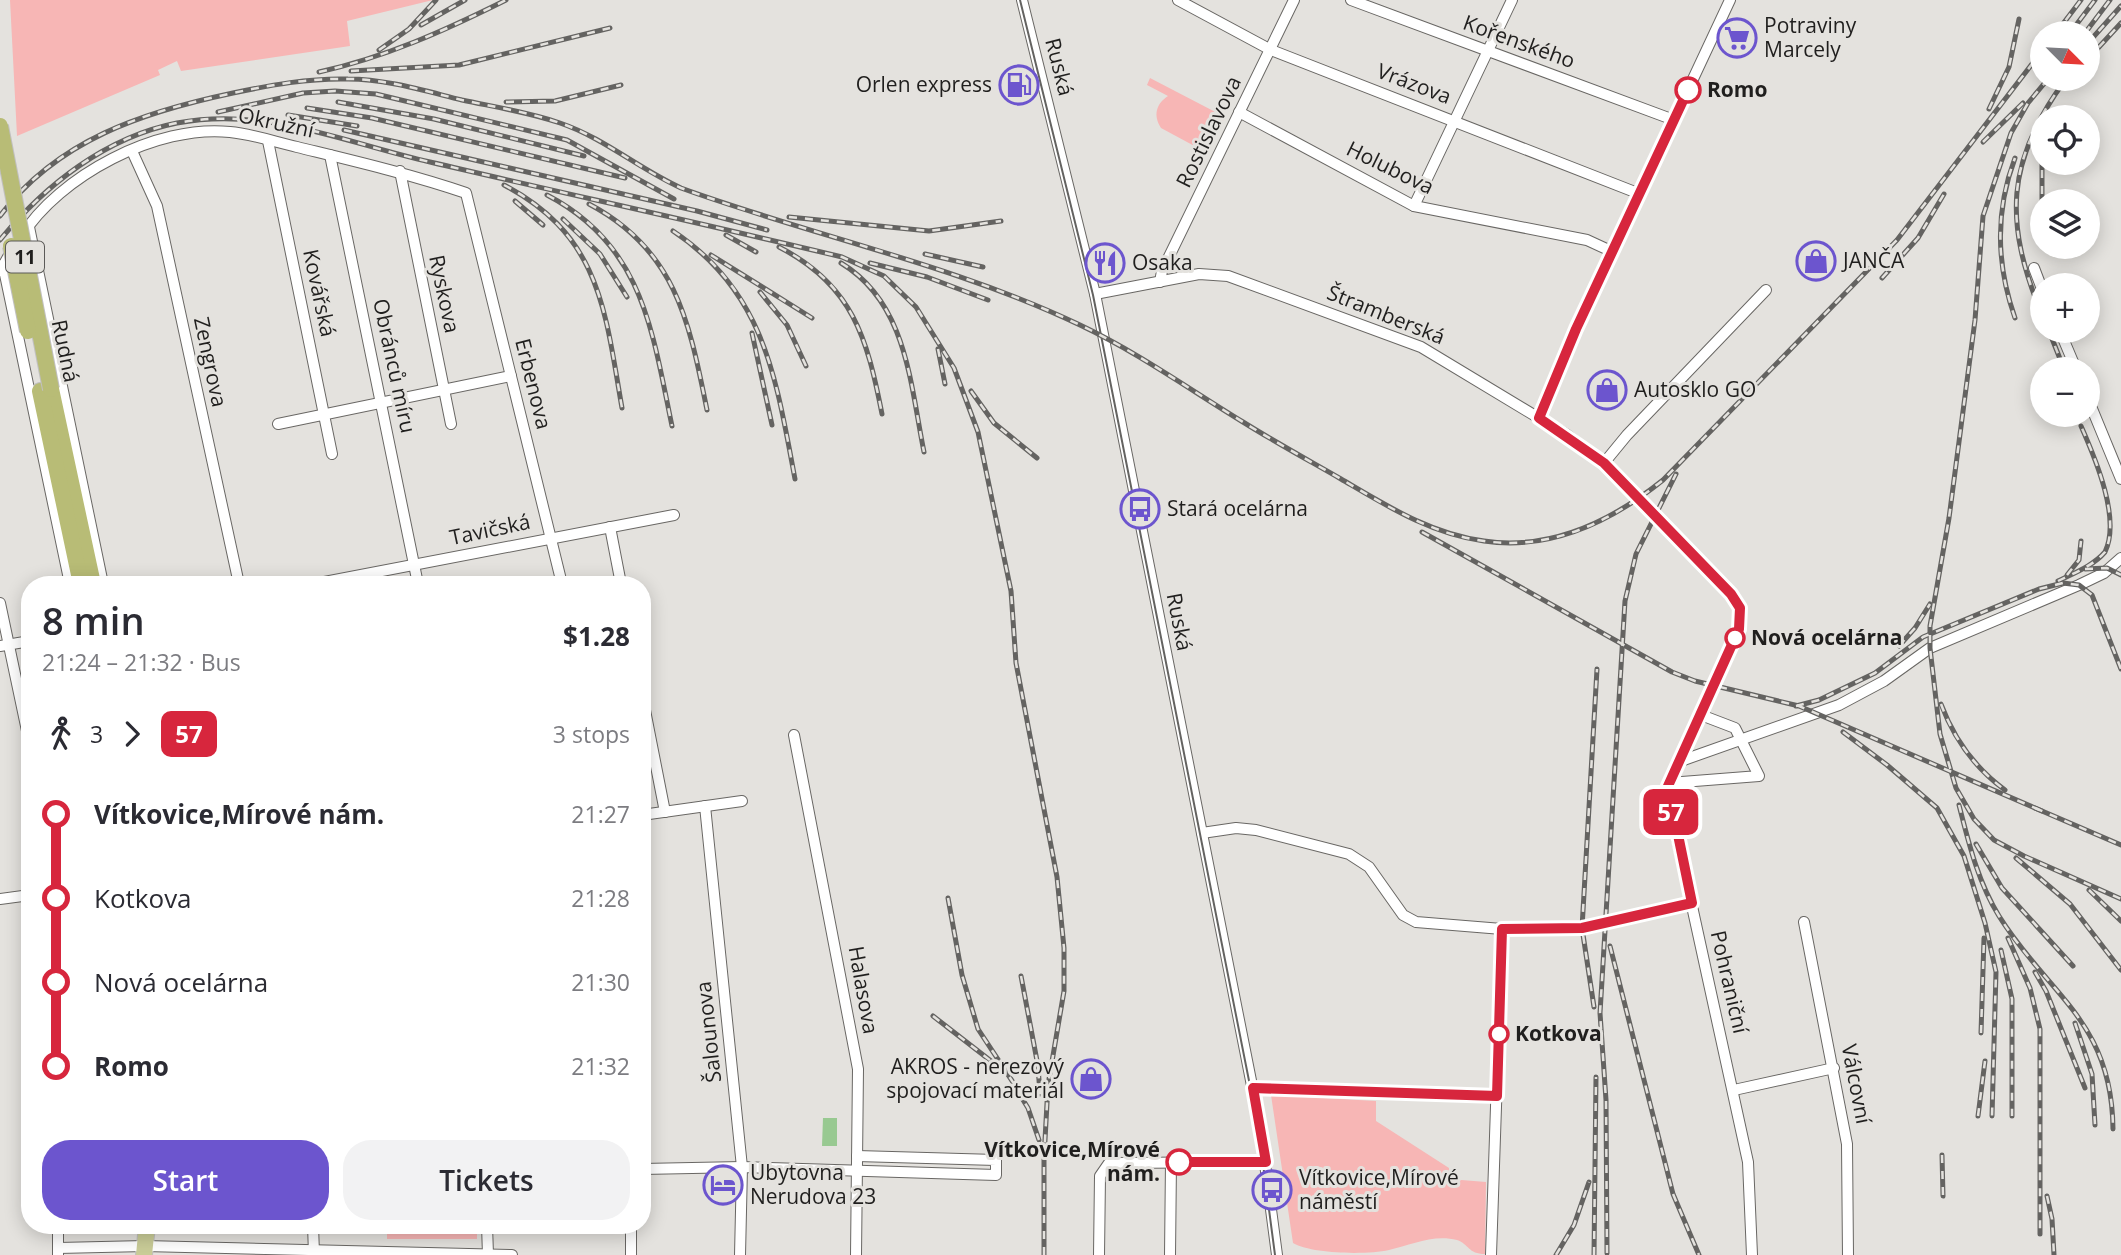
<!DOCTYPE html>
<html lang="en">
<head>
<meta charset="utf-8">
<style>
	body { margin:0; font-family:"Open Sans",sans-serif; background:#f2f2f3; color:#2b2b33; height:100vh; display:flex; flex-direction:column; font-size:26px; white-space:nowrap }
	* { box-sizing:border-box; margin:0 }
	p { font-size:23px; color:#7c7c81 }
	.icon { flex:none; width:38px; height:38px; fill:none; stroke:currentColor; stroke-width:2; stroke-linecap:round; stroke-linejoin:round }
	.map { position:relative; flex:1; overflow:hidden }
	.details { position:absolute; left:21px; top:576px; width:630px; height:658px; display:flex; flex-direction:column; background:#fff; border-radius:28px; box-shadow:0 4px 18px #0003 }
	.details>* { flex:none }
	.badge { padding:0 14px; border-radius:10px; font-size:24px; line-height:46px }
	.needle { width:46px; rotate:114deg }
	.controls { position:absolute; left:2030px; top:21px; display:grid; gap:14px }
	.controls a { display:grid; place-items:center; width:70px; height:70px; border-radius:50%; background:#fff; box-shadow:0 4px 18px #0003; font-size:35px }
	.map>.badge { position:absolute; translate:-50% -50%; box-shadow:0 0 0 4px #fff }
	.legs { display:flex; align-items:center; gap:10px; height:77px; padding:0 21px; font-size:23px }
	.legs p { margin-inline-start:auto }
	.summary { display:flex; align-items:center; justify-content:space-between; height:119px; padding:0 21px }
	h1 { font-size:38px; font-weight:600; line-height:52px }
	.action { display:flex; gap:14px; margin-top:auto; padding:14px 21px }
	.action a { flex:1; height:80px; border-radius:28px; background:#6c55ce; color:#fff; font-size:28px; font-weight:600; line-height:80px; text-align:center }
	.action a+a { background:#f2f2f3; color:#2b2b33 }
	ul { padding:0 21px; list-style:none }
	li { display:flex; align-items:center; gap:24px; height:84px; font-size:26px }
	li i { display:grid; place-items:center; width:10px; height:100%; margin:0 9px; background:currentColor }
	li i::after { content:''; width:18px; height:18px; margin:-9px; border:5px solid; border-radius:50%; background:#fff }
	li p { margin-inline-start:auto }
	li:first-child i { background:linear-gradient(#0000 50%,currentColor 0) }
	li:last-child i { background:linear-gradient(currentColor 50%,#0000 0) }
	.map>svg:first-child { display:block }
	.green { fill:#f7b6b5 }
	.water { fill:#98c991 }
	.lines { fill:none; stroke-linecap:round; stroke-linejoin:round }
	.minor-casing { stroke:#696764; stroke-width:12 }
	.primary-casing { stroke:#c1c0c0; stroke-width:18 }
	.trunk-casing { stroke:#c1c0c0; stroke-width:18 }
	.minor { stroke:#fff; stroke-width:10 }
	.primary { stroke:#cacd98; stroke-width:16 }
	.trunk { stroke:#b8bc76; stroke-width:16 }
	.tram { stroke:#646361; stroke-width:2 }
	.rail-casing { stroke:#646361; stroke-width:5 }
	.rail { stroke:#e4e2de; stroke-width:2.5; stroke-dasharray:8; stroke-linecap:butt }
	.trunk-bridge-casing { stroke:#c1c0c0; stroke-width:18; stroke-linecap:butt }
	.trunk-bridge { stroke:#b8bc76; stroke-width:16 }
	.line-1-casing { stroke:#fff; stroke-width:16 }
	.line-1 { stroke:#d7263d; stroke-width:10 }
	.stop-1-dot { fill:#fff; stroke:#d7263d; stroke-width:3.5 }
	.labels { text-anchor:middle; stroke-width:6; stroke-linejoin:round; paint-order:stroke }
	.shield { fill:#e4e2de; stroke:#5b5a58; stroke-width:2 }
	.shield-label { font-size:19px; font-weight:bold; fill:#201f1e }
	.poi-label { font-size:21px; fill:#201f1e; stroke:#e4e2de; text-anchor:start }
	.street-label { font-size:21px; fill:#201f1e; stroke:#e4e2de }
	.stop-label { font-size:21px; font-weight:bold; fill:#201f1e; stroke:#e4e2de; text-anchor:start }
</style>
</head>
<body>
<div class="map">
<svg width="2121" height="1255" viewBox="0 0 2121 1255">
	<rect width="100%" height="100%" fill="#e4e2de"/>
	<g class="green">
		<polygon points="10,0 433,0 347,21 350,46 181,71 177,61 158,70 160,75 17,136"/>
		<path d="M1150 78 1225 117 1222 123 1218 122C1220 135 1213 145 1199 146L1200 149 1161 128C1153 115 1156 104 1168 96L1147 85Z"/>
		<path d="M1271 1095 1376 1101V1121L1449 1168V1179L1486 1182 1485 1254C1468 1254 1469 1244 1457 1240 1433 1234 1411 1245 1389 1250 1366 1255 1312 1254 1293 1243Z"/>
		<rect x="387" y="1225" width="90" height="14"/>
	</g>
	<polygon class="water" points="823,1118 837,1118 837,1146 822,1146"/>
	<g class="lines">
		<g class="minor-casing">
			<g id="minor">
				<polyline points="1022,0 1095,294 1260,1126 1277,1255"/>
				<polyline points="1178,0 1271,50 1640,194"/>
				<polyline points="1351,0 1674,120"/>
				<polyline points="1239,112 1414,206 1587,240 1613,252"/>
				<polyline points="268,141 332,454"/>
				<polyline points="132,151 157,206 239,584"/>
				<polyline points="330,155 418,584"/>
				<polyline points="400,171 451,424"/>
				<polyline points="1414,206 1512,0"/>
				<polyline points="29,227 103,584"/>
				<path d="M21 237C59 176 157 124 230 132 252 134 275 142 297 147 354 161 410 174 466 193L562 584"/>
				<polyline points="3,265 70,584"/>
				<polyline points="2034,268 2042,289"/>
				<polyline points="0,271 12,250"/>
				<polyline points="1160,282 1162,271 1294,0"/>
				<polyline points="1095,294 1199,274 1228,276 1421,347 1567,435 1610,469 1737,601 1741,615 1739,629 1667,792 1748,1162 1752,1255"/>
				<polyline points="2060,331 2076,369"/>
				<polyline points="2088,399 2121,479"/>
				<polyline points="1539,418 1576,329 1730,0"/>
				<polyline points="278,424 511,376"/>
				<polyline points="1604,463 1627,435 1766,290"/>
				<polyline points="610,527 621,584"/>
				<polyline points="314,584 674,515"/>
				<polyline points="0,603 30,745"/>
				<polyline points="0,646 30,641"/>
				<polyline points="642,695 665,812"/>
				<polyline points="794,735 858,1069 856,1255"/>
				<polyline points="1678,762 1839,705 1884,681 1930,648 2079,585 2104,573 2121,558"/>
				<polyline points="1669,783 1759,776 1735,728 1701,715"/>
				<polyline points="705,806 742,1167 740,1255"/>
				<polyline points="642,815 742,801"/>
				<polyline points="1202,833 1236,828 1256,830 1349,854 1369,867 1403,915 1416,922 1502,929"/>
				<polyline points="0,899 30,895"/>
				<polyline points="1804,922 1847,1144 1848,1255"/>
				<polyline points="1253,1088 1497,1096"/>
				<polyline points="1734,1090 1834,1068"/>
				<polyline points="642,1169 742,1167 996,1175 996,1160 857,1156"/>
				<polyline points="313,1225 314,1254"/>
				<polyline points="487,1225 488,1255"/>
				<polyline points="58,1248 145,1246 512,1255"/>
				<polyline points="58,1255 58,1225"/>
				<polyline points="631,1255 631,1225"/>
				<polyline points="1099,1255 1100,1176 1109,1163 1266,1162"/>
				<polyline points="1170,1255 1171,1162"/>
				<polyline points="1491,1255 1502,929 1582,928 1692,903"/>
			</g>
		</g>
		<g class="primary-casing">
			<polyline id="primary" points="144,1255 147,1225"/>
		</g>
		<g class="trunk-casing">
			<g id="trunk">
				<polyline points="51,389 93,584"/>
				<polyline points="40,391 81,584"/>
			</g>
		</g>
		<use href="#minor" class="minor"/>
		<use href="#primary" class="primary"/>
		<use href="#trunk" class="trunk"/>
		<polyline class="tram" points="1020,0 1093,295 1258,1126 1275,1255"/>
		<g class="rail-casing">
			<g id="rail">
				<polyline points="421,25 465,0"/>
				<polyline points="2056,33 2081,0"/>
				<polyline points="2070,33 2095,0"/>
				<polyline points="2085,33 2110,0"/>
				<polyline points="2088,43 2121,6"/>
				<polyline points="379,50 409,29 436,0"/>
				<polyline points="2088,59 2121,23"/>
				<polyline points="351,71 459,65 610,28"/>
				<path d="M319 72C386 57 444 31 506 0"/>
				<polyline points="2048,79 2028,103 2011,133 1983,216 1975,320 1949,518 1930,626 1930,648 1940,734 1956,788 1974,819 1994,840 2024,856 2121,899"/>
				<polyline points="338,102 434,119 584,156"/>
				<polyline points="506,102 555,101 621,85"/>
				<polyline points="307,108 372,118 625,178"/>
				<polyline points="1989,109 2009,67 2019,19"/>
				<polyline points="218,112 303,93 335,91 376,94 567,140 674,199"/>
				<polyline points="288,115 357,126"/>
				<polyline points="344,130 697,211 767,230"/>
				<polyline points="1983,142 2023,103"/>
				<polyline points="2042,154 2042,206"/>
				<path d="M504 185C601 236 605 311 622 408"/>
				<path d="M547 195C643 245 652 330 672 426"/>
				<polyline points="515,201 543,225"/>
				<path d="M589 204C676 250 689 321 707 410"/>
				<path d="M0 216C57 140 143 112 233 93 271 85 309 78 348 79 386 79 425 91 462 100 495 107 528 112 560 123 604 138 639 169 681 188 813 236 952 264 1080 325 1137 352 1189 389 1243 422 1275 442 1308 460 1341 479 1387 506 1431 534 1484 541 1552 551 1612 521 1663 480L1897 240 2042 51"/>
				<polyline points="789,217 929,231 1001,221"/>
				<polyline points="563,219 600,254 627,297"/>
				<path d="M673 231C765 292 776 379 795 479"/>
				<polyline points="726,235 756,252"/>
				<path d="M0 240C45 185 106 137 177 123 267 106 345 143 430 162 567 194 705 224 842 257L884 276 916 307 954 368 978 432 1011 591 1016 663 1057 877 1064 948V991L1048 1085 1044 1158"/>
				<path d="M779 247C853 285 867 338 882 414"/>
				<polyline points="925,254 983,267"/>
				<polyline points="711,255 812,318"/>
				<path d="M841 263C907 303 910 383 924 452"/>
				<polyline points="870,263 927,277 988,300"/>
				<polyline points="1882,278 1918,238 1944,194"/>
				<polyline points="760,292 787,325 806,366"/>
				<path d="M2042 315C2004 223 2005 161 2066 79"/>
				<path d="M2015 318C1996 264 1995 211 2015 158"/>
				<polyline points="2049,331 2064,369"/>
				<polyline points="752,333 772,425"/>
				<polyline points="938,349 945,384"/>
				<polyline points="971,391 994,423 1037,458"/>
				<polyline points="1422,532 1672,672 1695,681 1799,706 2042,811"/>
				<polyline points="2085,569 2107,568 2121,575"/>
				<polyline points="2067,575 2079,560 2081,541"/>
				<path d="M2058 581C2074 573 2093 566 2105 552 2121 519 2096 460 2081 426"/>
				<polyline points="1899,646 1915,628 1930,604"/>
				<path d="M1941 704C1954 739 1975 768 2005 790"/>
				<polyline points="1796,706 1819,700 1875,673 1923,637 2039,589 2063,583 2079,585 2092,595 2121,669"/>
				<polyline points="1843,732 1887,765 1937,808 1964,856 1985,923 1996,972 1992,1116"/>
				<path d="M1959 805C1969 844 1978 882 1999 916 2049 996 2112 1021 2113 1129"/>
				<polyline points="2035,808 2121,845"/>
				<polyline points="1976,844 2002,888 2073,966"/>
				<polyline points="2016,858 2070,904 2121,970"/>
				<polyline points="2089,890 2121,921"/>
				<polyline points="948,898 962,975 978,1029 1022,1096"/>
				<polyline points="2008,938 2030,988 2040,1029 2040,1234"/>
				<polyline points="1610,946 1673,1194 1699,1255"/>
				<polyline points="2001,950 2012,999 2012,1116"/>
				<polyline points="2035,972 2046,991 2085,1088"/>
				<polyline points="1021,976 1038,1066 1040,1094"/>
				<polyline points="1594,1007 1582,928 1597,669"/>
				<polyline points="933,1016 991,1061"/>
				<polyline points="2075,1023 2092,1074 2095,1125"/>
				<polyline points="1981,1033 1984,938"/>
				<polyline points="1017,1090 1028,1108 1039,1140"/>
				<polyline points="1978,1116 1985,1061"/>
				<polyline points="1942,1155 1943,1196"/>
				<polyline points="2047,1196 2052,1219 2054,1255"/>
				<polyline points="1607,1253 1606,1100 1600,1013 1625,601 1636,554 1676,474"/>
				<polyline points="1044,1255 1044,1150"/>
				<polyline points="1556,1255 1574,1225 1589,1182"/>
				<polyline points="1594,1255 1596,1077"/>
			</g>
		</g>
		<use href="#rail" class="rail"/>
		<g class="trunk-bridge-casing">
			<g id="trunk-bridge">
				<polyline points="0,126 51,389"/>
				<polyline points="11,246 28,331"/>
			</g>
		</g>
		<use href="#trunk-bridge" class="trunk-bridge"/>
	</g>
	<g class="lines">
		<g class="line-1-casing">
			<polyline id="line-1" points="1179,1162 1266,1162 1253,1088 1497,1096 1502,929 1582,928 1692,903 1668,786 1739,629 1740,608 1731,594 1604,463 1539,418 1576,329 1688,90"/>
		</g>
		<use href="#line-1" class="line-1"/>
	</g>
	<defs>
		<g id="supermarket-ring" transform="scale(2.0125)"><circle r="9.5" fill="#e4e2de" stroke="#6c55ce" stroke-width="1.5"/><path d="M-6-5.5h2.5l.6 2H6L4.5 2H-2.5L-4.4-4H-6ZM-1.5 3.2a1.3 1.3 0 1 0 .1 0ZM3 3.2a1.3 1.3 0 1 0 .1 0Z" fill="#6c55ce"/></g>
		<g id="fuel-ring" transform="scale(2.0125)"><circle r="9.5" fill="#e4e2de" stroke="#6c55ce" stroke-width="1.5"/><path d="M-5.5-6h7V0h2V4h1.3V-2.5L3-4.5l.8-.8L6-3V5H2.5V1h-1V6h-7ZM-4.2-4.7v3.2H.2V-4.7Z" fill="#6c55ce"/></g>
		<g id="shop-ring" transform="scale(2.0125)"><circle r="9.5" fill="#e4e2de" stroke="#6c55ce" stroke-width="1.5"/><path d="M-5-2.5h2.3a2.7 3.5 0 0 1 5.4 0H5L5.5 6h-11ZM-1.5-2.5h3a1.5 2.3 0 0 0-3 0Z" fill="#6c55ce"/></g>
		<g id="restaurant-ring" transform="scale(2.0125)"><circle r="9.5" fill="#e4e2de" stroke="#6c55ce" stroke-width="1.5"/><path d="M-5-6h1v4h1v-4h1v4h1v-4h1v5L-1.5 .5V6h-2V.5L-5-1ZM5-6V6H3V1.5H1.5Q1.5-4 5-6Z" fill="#6c55ce"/></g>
		<g id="bus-ring" transform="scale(2.0125)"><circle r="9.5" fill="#e4e2de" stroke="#6c55ce" stroke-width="1.5"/><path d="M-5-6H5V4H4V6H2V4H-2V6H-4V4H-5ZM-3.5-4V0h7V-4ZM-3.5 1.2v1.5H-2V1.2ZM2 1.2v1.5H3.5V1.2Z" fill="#6c55ce"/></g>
		<g id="hotel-ring" transform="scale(2.0125)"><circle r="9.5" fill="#e4e2de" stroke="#6c55ce" stroke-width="1.5"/><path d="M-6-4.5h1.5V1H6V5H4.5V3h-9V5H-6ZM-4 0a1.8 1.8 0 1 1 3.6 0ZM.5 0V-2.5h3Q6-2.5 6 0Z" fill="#6c55ce"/></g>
	</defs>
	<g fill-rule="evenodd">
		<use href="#supermarket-ring" x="1737" y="38"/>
		<use href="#fuel-ring" x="1019" y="85"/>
		<use href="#shop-ring" x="1816" y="261"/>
		<use href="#restaurant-ring" x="1105" y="263"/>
		<use href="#shop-ring" x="1607" y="390"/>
		<use href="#bus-ring" x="1140" y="509"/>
		<use href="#shop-ring" x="1091" y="1079"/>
		<use href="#hotel-ring" x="723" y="1185"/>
		<use href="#bus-ring" x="1272" y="1190"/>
	</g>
	<g class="stop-1-dot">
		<circle cx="1688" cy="90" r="12"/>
		<circle cx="1735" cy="638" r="9"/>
		<circle cx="1499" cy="1034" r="9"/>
		<circle cx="1179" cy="1162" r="12"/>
	</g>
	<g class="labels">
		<rect class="shield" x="6" y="241.5" width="38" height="31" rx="5"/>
		<g class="shield-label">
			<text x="25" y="264">11</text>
		</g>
		<g class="poi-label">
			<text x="1764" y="33">Potraviny<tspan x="1764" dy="24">Marcely</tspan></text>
			<text x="992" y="92" text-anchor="end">Orlen express</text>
			<text x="1843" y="268">JANČA</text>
			<text x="1132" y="270">Osaka</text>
			<text x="1634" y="397">Autosklo GO</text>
			<text x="1167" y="516">Stará ocelárna</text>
			<text x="1064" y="1074" text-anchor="end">AKROS - nerezový<tspan x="1064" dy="24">spojovací materiál</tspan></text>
			<text x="750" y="1180">Ubytovna<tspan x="750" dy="24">Nerudova 23</tspan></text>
			<text x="1299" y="1185">Vítkovice,Mírové<tspan x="1299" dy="24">náměstí</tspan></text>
		</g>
		<g class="street-label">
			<text transform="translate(1519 42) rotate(20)" y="7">Kořenského</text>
			<text transform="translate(1059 67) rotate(76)" y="7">Ruská</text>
			<text transform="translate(1414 84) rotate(21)" y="7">Vrázova</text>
			<text transform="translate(276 123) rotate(12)" y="7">Okružní</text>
			<text transform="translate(1209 132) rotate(-64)" y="7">Rostislavova</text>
			<text transform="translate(1390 168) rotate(26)" y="7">Holubova</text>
			<text transform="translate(319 293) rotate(78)" y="7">Kovářská</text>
			<text transform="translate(444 294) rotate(78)" y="7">Ryskova</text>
			<text transform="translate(1386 315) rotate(22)" y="7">Štramberská</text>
			<text transform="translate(65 351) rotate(78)" y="7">Rudná</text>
			<text transform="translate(210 362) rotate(78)" y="7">Zengrova</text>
			<text transform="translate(394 366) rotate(78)" y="7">Obránců míru</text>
			<text transform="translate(533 384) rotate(76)" y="7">Erbenova</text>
			<text transform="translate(490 530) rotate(-12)" y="7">Tavičská</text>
			<text transform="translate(1179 622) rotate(79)" y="7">Ruská</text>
			<text transform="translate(1729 982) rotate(77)" y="7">Pohraniční</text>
			<text transform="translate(863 990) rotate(80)" y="7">Halasova</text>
			<text transform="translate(709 1032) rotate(-96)" y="7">Šalounova</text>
			<text transform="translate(1856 1084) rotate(79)" y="7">Válcovní</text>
		</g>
		<g class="stop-label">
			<text x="1707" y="97">Romo</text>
			<text x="1751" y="645">Nová ocelárna</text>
			<text x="1515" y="1041">Kotkova</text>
			<text x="1160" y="1157" text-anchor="end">Vítkovice,Mírové<tspan x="1160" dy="24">nám.</tspan></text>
		</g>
	</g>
</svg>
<div class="controls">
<a><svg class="needle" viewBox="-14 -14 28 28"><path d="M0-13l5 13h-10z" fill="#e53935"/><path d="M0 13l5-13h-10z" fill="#7c7c81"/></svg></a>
<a><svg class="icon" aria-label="locate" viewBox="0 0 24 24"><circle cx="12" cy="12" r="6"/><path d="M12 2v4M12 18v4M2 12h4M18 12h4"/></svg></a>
<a><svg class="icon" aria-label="layers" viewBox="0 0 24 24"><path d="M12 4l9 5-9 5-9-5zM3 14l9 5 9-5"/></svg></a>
<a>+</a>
<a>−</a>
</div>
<b class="badge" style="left:1671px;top:812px;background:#d7263d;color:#fff">57</b>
<section class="details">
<div class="summary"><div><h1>8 min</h1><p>21:24 – 21:32 · Bus</p></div><b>$1.28</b></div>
<div class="legs"><svg class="icon" aria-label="walk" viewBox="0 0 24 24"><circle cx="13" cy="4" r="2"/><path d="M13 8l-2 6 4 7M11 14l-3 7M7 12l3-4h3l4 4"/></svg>3<svg class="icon" aria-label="forward" viewBox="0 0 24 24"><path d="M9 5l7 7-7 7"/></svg><b class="badge" style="background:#d7263d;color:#fff">57</b><p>3 stops</p></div>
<ul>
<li><i style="color:#d7263d"></i><b>Vítkovice,Mírové nám.</b><p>21:27</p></li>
<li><i style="color:#d7263d"></i><span>Kotkova</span><p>21:28</p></li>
<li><i style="color:#d7263d"></i><span>Nová ocelárna</span><p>21:30</p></li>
<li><i style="color:#d7263d"></i><b>Romo</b><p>21:32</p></li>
</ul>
<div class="action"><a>Start</a><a>Tickets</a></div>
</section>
</div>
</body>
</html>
